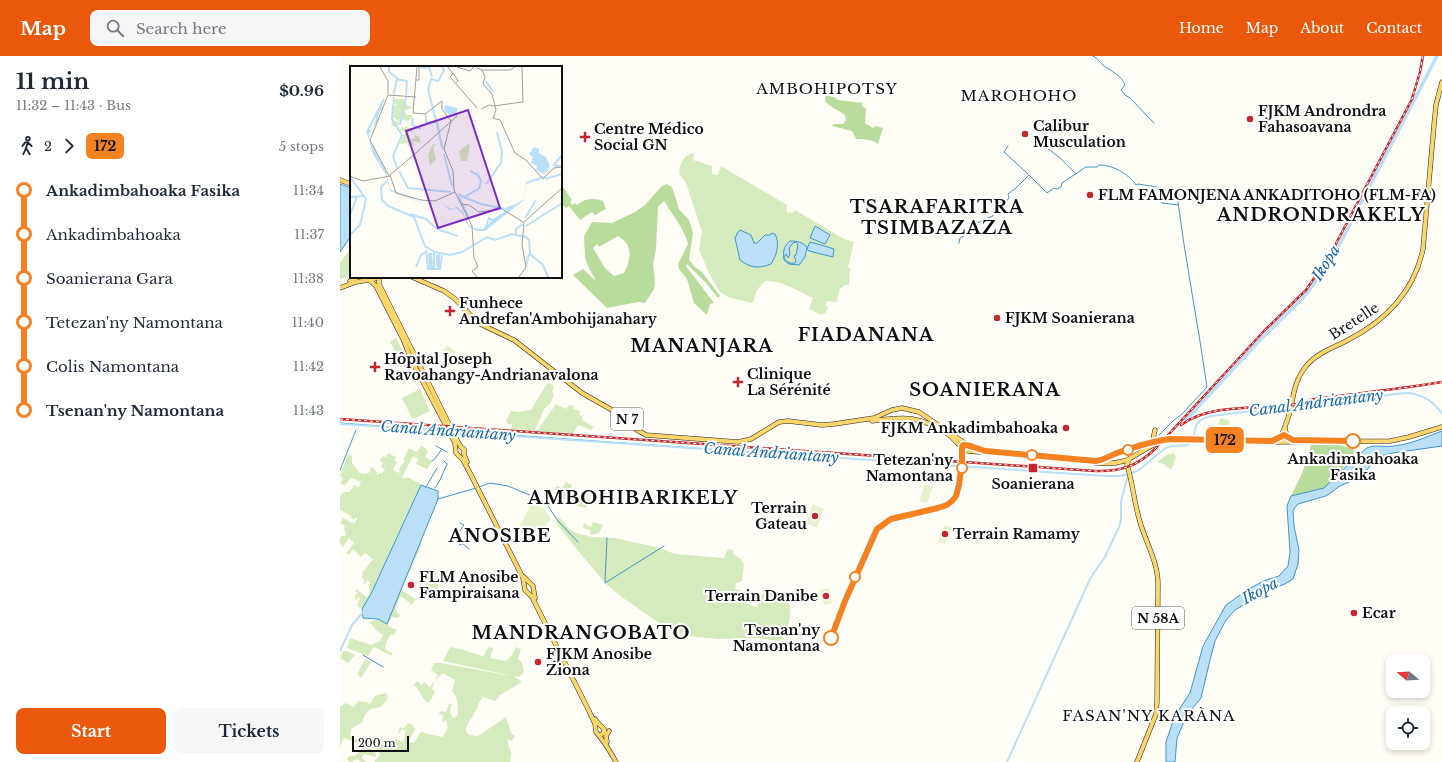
<!DOCTYPE html>
<html lang="en">
<head>
<meta charset="utf-8">
<style>
	body { margin:0; font-family:"Libre Baskerville",serif; background:#f6f6f7; color:#1f2937; height:100vh; display:flex; flex-direction:column; font-size:15px; white-space:nowrap }
	* { box-sizing:border-box; margin:0 }
	p { font-size:13px; color:#747a83 }
	.icon { flex:none; width:22px; height:22px; fill:none; stroke:currentColor; stroke-width:2; stroke-linecap:round; stroke-linejoin:round }
	.map { position:relative; flex:1; overflow:hidden }
	.side { display:flex; flex-direction:column; background:#fff; width:340px }
	.side>* { flex:none }
	.badge { padding:0 8px; border-radius:6px; font-size:14px; line-height:26px }
	.needle { width:26px; rotate:288deg }
	.controls { position:absolute; left:1046px; top:598px; display:grid; gap:8px }
	.controls a { display:grid; place-items:center; width:44px; height:44px; border-radius:8px; background:#fff; box-shadow:0 2px 6px #0003; font-size:20px }
	.scale { position:absolute; left:12px; bottom:10px; width:57px; box-sizing:border-box; padding-left:4px; border:2px solid #111; border-top:0; font-size:11px; line-height:14px; white-space:nowrap; color:#111; -webkit-text-stroke:3px #fff; paint-order:stroke }
	.map>.badge { position:absolute; translate:-50% -50%; box-shadow:0 0 0 2px #fff }
	.legs { display:flex; align-items:center; gap:6px; height:44px; padding:0 16px; font-size:13px }
	.legs p { margin-inline-start:auto }
	.headline { display:flex; align-items:center; justify-content:space-between; height:68px; padding:0 16px }
	h1 { font-size:22px; font-weight:800; line-height:30px }
	.action { display:flex; gap:8px; margin-top:auto; padding:8px 16px }
	.action a { flex:1; height:46px; border-radius:8px; background:#ea580c; color:#fff; font-size:16px; font-weight:800; line-height:46px; text-align:center }
	.action a+a { background:#f6f6f7; color:#1f2937 }
	ul { padding:0 16px; list-style:none }
	li { display:flex; align-items:center; gap:14px; height:44px; font-size:15px }
	li i { display:grid; place-items:center; width:6px; height:100%; margin:0 5px; background:currentColor }
	li i::after { content:''; width:10px; height:10px; margin:-5px; border:3px solid; border-radius:50%; background:#fff }
	li p { margin-inline-start:auto }
	li:first-child i { background:linear-gradient(#0000 50%,currentColor 0) }
	li:last-child i { background:linear-gradient(currentColor 50%,#0000 0) }
	header { display:flex; align-items:center; gap:24px; box-sizing:border-box; height:56px; padding:0 20px; background:#ea580c; color:#fff }
	header strong { font-size:19px }
	nav { display:flex; gap:22px; margin-inline-start:auto; font-size:14px }
	.search { width:280px; height:36px; background:#f6f6f7; display:flex; align-items:center; gap:10px; box-sizing:border-box; padding:0 14px; border-radius:8px; color:#747a83; font-size:15px }
	main { display:flex; flex:1; min-height:0 }
	.map>svg:first-child { display:block }
	.green { fill:#d5ebbd }
	.forest { fill:#b9dc9c; fill-rule:evenodd }
	.pitch { fill:#e6f2cf }
	.water { fill:#b9e0f7; stroke:#3f96cf; fill-rule:evenodd }
	.lines { fill:none; stroke-linecap:round; stroke-linejoin:round }
	.stream { stroke:#3f96cf; stroke-width:1 }
	.canal { stroke:#b9e0f7; stroke-width:2 }
	.river { stroke:#b9e0f7; stroke-width:3.5 }
	.major-casing { stroke:#222; stroke-width:5 }
	.major { stroke:#f9d66b; stroke-width:4 }
	.rail-casing { stroke:#c4262e; stroke-width:2.5 }
	.rail { stroke:#fff; stroke-width:1; stroke-dasharray:3; stroke-linecap:butt }
	.line-1-casing { stroke:#fff; stroke-width:9 }
	.line-1 { stroke:#f58220; stroke-width:6 }
	.poi-dot { fill:#c4262e; stroke:#fff; stroke-width:1.5 }
	.stop-1-dot { fill:#fff; stroke:#f58220; stroke-width:2 }
	.labels { text-anchor:middle; stroke-width:4; stroke-linejoin:round; paint-order:stroke }
	.shield { fill:#fff; stroke:#585858; stroke-width:1 }
	.shield-label { font-size:13px; font-weight:bold; fill:#111 }
	.poi-label { font-size:14px; font-weight:bold; fill:#111; stroke:#fff; text-anchor:start }
	.street-label { font-size:14px; fill:#111; stroke:#fff }
	.stop-label { font-size:14px; font-weight:bold; fill:#111; stroke:#fff; text-anchor:end }
	.neighbourhood-label { font-size:15px; letter-spacing:1px; fill:#111; stroke:#fff }
	.water-label { font-size:15px; font-style:italic; fill:#1768a6; stroke:#fff }
	.district-label { font-size:18px; font-weight:bold; letter-spacing:1px; fill:#111; stroke:#fff }
	.inset-river { fill:none; stroke:#b9e0f7; stroke-width:2 }
	.inset-road { fill:none; stroke:#a09f9a; stroke-width:1 }
	.view { fill:#7b2cbf; fill-opacity:0.15; stroke:#7b2cbf; stroke-width:2 }
	.inset-edge { fill:none; stroke:#111; stroke-width:2 }
</style>
</head>
<body>
<header>
<strong>Map</strong>
<div class="search"><svg class="icon" aria-label="search" viewBox="0 0 24 24"><circle cx="10" cy="10" r="6"/><path d="M15 15l6 6"/></svg>Search here</div>
<nav><a>Home</a><a>Map</a><a>About</a><a>Contact</a></nav>
</header>
<main>
<section class="side">
<div class="headline"><div><h1>11 min</h1><p>11:32 – 11:43 · Bus</p></div><b>$0.96</b></div>
<div class="legs"><svg class="icon" aria-label="walk" viewBox="0 0 24 24"><circle cx="13" cy="4" r="2"/><path d="M13 8l-2 6 4 7M11 14l-3 7M7 12l3-4h3l4 4"/></svg>2<svg class="icon" aria-label="forward" viewBox="0 0 24 24"><path d="M9 5l7 7-7 7"/></svg><b class="badge" style="background:#f58220;color:#111">172</b><p>5 stops</p></div>
<ul>
<li><i style="color:#f58220"></i><b>Ankadimbahoaka Fasika</b><p>11:34</p></li>
<li><i style="color:#f58220"></i><span>Ankadimbahoaka</span><p>11:37</p></li>
<li><i style="color:#f58220"></i><span>Soanierana Gara</span><p>11:38</p></li>
<li><i style="color:#f58220"></i><span>Tetezan'ny Namontana</span><p>11:40</p></li>
<li><i style="color:#f58220"></i><span>Colis Namontana</span><p>11:42</p></li>
<li><i style="color:#f58220"></i><b>Tsenan'ny Namontana</b><p>11:43</p></li>
</ul>
<div class="action"><a>Start</a><a>Tickets</a></div>
</section>
<div class="map">
<svg width="1102" height="706" viewBox="0 0 1102 706">
	<rect width="100%" height="100%" fill="#fffdf5"/>
	<g class="green">
		<path d="M354 97 353 104 372 110V118L378 119 381 110 447 149V156L452 157 455 154 504 183 514 186 508 211 510 212 509 229H505L499 234 497 246 487 245 485 249 488 251 485 258 483 257 482 259 469 253 473 242C457 235 443 224 425 225L417 234 413 247 390 242 380 236 369 217 359 194 362 176 346 127 340 119 339 115 341 108 345 101 350 98Z"/>
		<polygon points="11,192 11,219 0,223 0,207"/>
		<polygon points="56,282 65,300 59,302 50,286"/>
		<polygon points="208,326 214,330 212,336 214,338 211,346 204,353 195,374 198,374 216,348 226,353 229,349 234,350 233,353 240,355 239,359 243,361 242,364 254,371 251,374 238,369 233,378 171,373 172,368 168,368 166,365 171,355 178,356 191,354"/>
		<polygon points="80,333 90,355 75,362 72,362 62,342"/>
		<polygon points="881,362 890,365 887,375 883,374 881,381 873,380"/>
		<polygon points="82,389 88,395 85,401 92,405 87,413 76,408 78,403 73,400 62,421 64,423 67,421 81,428 31,538 22,553 17,550 20,542 18,541 16,545 15,540 18,537 15,535 16,533 27,541 29,538 30,527 28,524 25,528 23,527 24,524 22,521 23,516 33,503 25,497 21,501 13,493 9,499 6,497 14,487 9,482 3,491 0,487 0,482 2,480 5,480 6,478 4,473 5,470 0,467 3,462 14,468 18,462 17,461 13,464 11,460 0,454 0,441 3,436 10,436 14,429 19,431 21,426 11,422 5,429 0,428 3,422 0,420 8,398 12,400 12,407 20,417 26,418 30,416 31,410 37,416 36,418 37,419 40,417 42,418 45,413 41,411 43,407 40,405 43,400 46,401 48,397 56,401 54,404 57,406 53,414 59,417 60,415 59,413 65,405 63,404 69,392 77,396"/>
		<polygon points="834,397 836,401 831,414 824,408 817,406 826,399"/>
		<polygon points="226,426 232,429 227,445 222,442 217,450 214,447 219,438 214,433 217,430 222,432"/>
		<polygon points="240,437 250,444 246,452 236,450 238,446 236,443"/>
		<path d="M219 461 229 473 236 477 252 481 274 482 320 492 335 498 384 502 388 493 393 494 394 499 400 502 404 508 402 525 396 527 395 533 402 535V546L417 551 421 539 425 536 441 541 450 549C450 563 450 576 439 585L416 582 378 583 347 580 316 565 283 542 265 527 239 496 216 467Z"/>
		<polygon points="253,466 263,469 259,477 250,479 250,474 243,472 244,467 251,471"/>
		<path d="M82 480 81 490 61 534 76 543 72 549 61 540C58 547 52 553 60 559L58 562 52 561 48 568 49 571 57 574 54 579 51 578 46 586 45 593 52 597V600L34 591 28 600 7 592 10 582 31 589 40 585 43 579 36 574 30 566 38 563 47 568Z"/>
		<polygon points="94,514 97,516 96,520 92,519 91,523 99,529 97,535 105,540 103,544 96,541 92,542 83,537 86,530 80,525 84,518 91,519"/>
		<path d="M110 591 119 593 143 600 149 591 153 592 150 602 166 605 171 600 176 591 181 593 178 603 182 607 184 615 180 621 174 620 182 626 160 639 155 645 143 641C138 647 138 651 134 658 131 664 126 668 126 675L129 679 138 680 166 661 171 677 175 680 172 685 167 683 171 697 170 706H34L40 699C37 695 35 690 38 686L43 689H47L55 683 63 686 66 675 62 673 59 677H58L60 671 64 672 68 667 73 669 75 673 68 686 74 687 81 676 102 681C107 675 109 672 106 664L102 666 103 659 99 658 100 655 106 656 109 648H112L110 654 112 662H115L118 658C118 650 118 641 112 635L115 624 103 617 94 625 92 633 95 635 92 642 88 647C81 642 81 635 74 629L77 625 82 629 84 626 90 631 98 619 91 614 94 607H101L172 620 103 605Z"/>
		<polygon points="3,595 7,595 15,599 8,607 0,602"/>
		<polygon points="25,603 31,606 21,622 16,616 18,617"/>
		<path d="M46 637 48 642 41 651 30 653 25 659 22 666 11 673 10 679C14 684 20 685 26 688L25 690 4 682 0 691V650H2L5 647 14 651 18 645 27 646 30 648 35 640Z"/>
		<path d="M26 691 35 694 36 701 24 698 22 702 26 706H21L17 703 12 706H9L7 703 9 700C18 701 19 695 26 691Z"/>
	</g>
	<g class="forest">
		<path d="M486 39 496 42 497 44 523 47 522 50 526 53 525 67 533 72 535 70 543 72 538 88C531 83 524 83 516 83L512 75 492 70 494 68H503L506 64 505 59C499 54 489 51 485 45Z"/>
		<path d="M326 128 332 131 339 153 349 164 353 177 349 204 355 211 362 216 380 240 378 242 366 227 347 208 346 210 374 247 370 248 367 259 354 247 347 223 339 213 338 208 348 188C344 172 333 160 324 145L318 151 316 193 313 208 315 227 314 233 305 247 298 246 267 252 233 219 243 213 256 225 247 208 245 201 244 180 252 166 272 167 295 156 305 149 321 131ZM278 180C294 189 291 204 284 217L274 220 265 212 253 192 257 188 259 191Z"/>
		<path d="M221 130 224 132 232 144 230 146 232 149 235 147 237 149C245 142 254 142 263 145L266 153 255 159 252 156 240 164 229 150 226 152 221 148Z"/>
		<path d="M971 388H997L1015 394 1002 414 984 432 951 440C959 424 968 407 971 388Z"/>
	</g>
	<g class="pitch">
		<polygon points="107,289 116,296 110,304 101,297"/>
		<polygon points="441,318 453,331 447,336 435,324"/>
		<polygon points="585,428 593,431 587,447 579,445"/>
		<polygon points="191,448 205,453 211,464 208,466 202,477 190,472 185,479 179,476 180,469"/>
		<polygon points="473,448 484,453 477,472 466,467"/>
		<polygon points="605,469 612,472 605,488 598,485"/>
		<polygon points="489,532 492,547 484,549 480,534"/>
	</g>
	<g class="water">
		<polygon points="0,128 11,132 11,180 0,196"/>
		<polygon points="475,170 490,179 485,188 470,182"/>
		<path d="M400 174 411 179 414 187H417L425 179H430L432 177 435 178C440 187 437 199 431 208 419 213 410 212 400 204L395 182 398 176Z"/>
		<path d="M450 185C457 185 462 186 467 191L465 201 459 209 449 208 444 204C443 196 443 191 450 185ZM456 186 458 189 456 199 454 200 456 205 455 207C450 208 446 206 444 201L446 198 448 202 449 201 450 196 449 192 453 187Z"/>
		<polygon points="470,186 481,189 494,193 493,201 469,195 467,193"/>
		<path d="M1102 375V390L1053 397 1036 401 1023 420 1000 430 986 440 958 448 953 454 954 470 959 494 958 508 953 523 945 528 926 535 895 554 886 564 875 585 870 604 861 642 847 659 837 682 835 706H826V686L832 668 840 652 850 637 863 590 886 549 910 532 926 524 939 520 948 510 950 496 947 450 951 440 984 432 1010 407H1018C1021 402 1020 395 1027 392 1034 388 1046 392 1054 390 1071 388 1086 381 1102 375Z"/>
		<polygon points="81,429 98,435 98,443 47,568 38,563 23,562 22,553 31,538"/>
	</g>
	<g class="lines">
		<g class="stream">
			<path d="M753 0C758 2 759 6 763 9 770 14 783 21 785 29L781 34 785 39 790 42 814 67"/>
			<path d="M692 79C699 87 707 92 715 98 723 104 729 111 736 118"/>
			<polyline points="668,90 664,96 688,118"/>
			<path d="M619 187 620 182 631 176 628 171C637 168 644 163 653 160V155L665 147 669 142 668 138 677 131 689 119 707 137 714 132 717 133 721 131 722 127 746 111H757L759 109C771 108 789 118 796 129L798 128 817 131 821 135 818 143 822 147 838 149"/>
			<polyline points="0,367 107,375"/>
			<polyline points="114,375 439,398"/>
			<path d="M819 379 834 364 841 359 867 331C858 267 845 203 837 139"/>
			<polyline points="96,390 107,396"/>
			<polyline points="92,405 94,404 102,393"/>
			<polyline points="104,405 107,408"/>
			<polyline points="0,414 16,374"/>
			<polyline points="86,431 97,412"/>
			<polyline points="139,431 150,427 168,430 199,443 206,447 218,465 238,486"/>
			<polyline points="95,432 100,424 107,408"/>
			<polyline points="98,443 136,432"/>
			<polyline points="115,475 120,478 116,486 121,489 122,487 129,493"/>
			<polyline points="118,477 124,469 120,467"/>
			<polyline points="265,526 267,482"/>
			<polyline points="265,527 324,490"/>
			<polyline points="23,599 43,611"/>
		</g>
		<g class="canal">
			<polyline points="0,368 109,375"/>
			<path d="M113 376 751 419C766 420 783 422 797 415 807 409 816 398 826 392 834 387 846 393 852 386"/>
			<path d="M854 379C856 366 858 364 871 360L1065 337C1080 337 1094 345 1102 358"/>
			<polyline points="0,595 12,569 24,555"/>
			<polyline points="667,706 751,521 765,501 779,471 781,464 781,446 788,419"/>
		</g>
		<polyline class="river" points="846,364 921,283 964,241 985,213 1003,182 1097,0"/>
		<g class="major-casing">
			<g id="major">
				<polyline points="0,124 11,128"/>
				<path d="M26 221 36 230 63 283 71 303 115 387 116 397 123 404 131 419 183 522 185 534 192 541 249 655 255 668 256 676C264 685 270 695 276 706"/>
				<polyline points="39,221 39,228 118,386 121,391 124,393 124,398 127,406"/>
				<path d="M72 221 104 235 114 242 138 267 174 284 242 337 286 362 297 374 306 379 398 386 411 383 439 366 448 365 482 369 494 368 534 362 552 354 562 352 579 356 626 388 639 394 756 405 765 403 775 398 814 385 824 383 841 382 932 385 941 380C945 371 949 361 951 351 954 335 956 322 967 309 977 297 995 291 1008 284 1047 264 1074 236 1083 193L1094 69 1096 49 1102 26"/>
				<polyline points="10,225 18,221"/>
				<polyline points="0,232 16,226 34,223 38,221"/>
				<path d="M532 365C566 360 581 360 609 379 615 383 620 392 625 394 630 396 636 396 641 396"/>
				<polyline points="945,372 947,381 954,384"/>
				<polyline points="811,386 813,383 815,374"/>
				<polyline points="932,386 1050,385 1069,381 1102,371"/>
				<path d="M789 403 787 409C793 427 794 447 800 466 806 487 818 506 818 528L817 645 816 658 797 706"/>
				<path d="M755 407C765 408 774 408 784 405 797 400 807 390 821 386"/>
				<polyline points="184,521 193,530 195,542"/>
				<polyline points="255,663 258,667 264,673 264,677 260,679"/>
				<polyline points="267,686 266,680 269,675"/>
			</g>
		</g>
		<use href="#major" class="major"/>
		<g class="rail-casing">
			<g id="rail">
				<path d="M0 363 755 415C780 416 798 410 816 392L924 275 966 234 990 199 1072 43 1080 16 1083 0"/>
				<path d="M841 369C870 347 917 354 951 349 959 348 967 344 975 343 1017 337 1060 333 1102 326"/>
			</g>
		</g>
		<use href="#rail" class="rail"/>
	</g>
	<g class="lines">
		<g class="line-1-casing">
			<path id="line-1" d="M491 582 505 545 537 473 551 463 598 452 607 449 612 445 616 440 619 429 622 406V392L623 389C629 388 639 394 646 395L756 405C764 404 769 400 777 397 794 391 812 385 830 383L932 385 944 379 953 384 1013 385"/>
		</g>
		<use href="#line-1" class="line-1"/>
	</g>
	<g class="poi-dot">
		<circle cx="910" cy="63" r="4"/>
		<circle cx="685" cy="78" r="4"/>
		<path d="M243 75h4v4h4v4h-4v4h-4v-4h-4v-4h4z"/>
		<circle cx="750" cy="139" r="4"/>
		<path d="M108 249h4v4h4v4h-4v4h-4v-4h-4v-4h4z"/>
		<circle cx="657" cy="262" r="4"/>
		<path d="M33 305h4v4h4v4h-4v4h-4v-4h-4v-4h4z"/>
		<path d="M396 320h4v4h4v4h-4v4h-4v-4h-4v-4h4z"/>
		<circle cx="726" cy="372" r="4"/>
		<rect x="688" y="407" width="10" height="10" rx="2"/>
		<circle cx="475" cy="460" r="4"/>
		<circle cx="605" cy="478" r="4"/>
		<circle cx="71" cy="529" r="4"/>
		<circle cx="486" cy="540" r="4"/>
		<circle cx="1014" cy="557" r="4"/>
		<circle cx="198" cy="606" r="4"/>
	</g>
	<g class="stop-1-dot">
		<circle cx="1013" cy="385" r="7"/>
		<circle cx="788" cy="394" r="5"/>
		<circle cx="692" cy="399" r="5"/>
		<circle cx="622" cy="412" r="5"/>
		<circle cx="515" cy="521" r="5"/>
		<circle cx="491" cy="582" r="7"/>
	</g>
	<g class="labels">
		<g class="shield">
			<rect x="271" y="352" width="32" height="22" rx="3"/>
			<rect x="792" y="551" width="52" height="22" rx="3"/>
		</g>
		<g class="shield-label">
			<text x="287" y="368">N 7</text>
			<text x="818" y="567">N 58A</text>
		</g>
		<g class="poi-label">
			<text x="918" y="60">FJKM Androndra<tspan x="918" dy="16">Fahasoavana</tspan></text>
			<text x="693" y="75">Calibur<tspan x="693" dy="16">Musculation</tspan></text>
			<text x="254" y="78">Centre Médico<tspan x="254" dy="16">Social GN</tspan></text>
			<text x="758" y="144">FLM FAMONJENA ANKADITOHO (FLM-FA)</text>
			<text x="119" y="252">Funhece<tspan x="119" dy="16">Andrefan'Ambohijanahary</tspan></text>
			<text x="665" y="267">FJKM Soanierana</text>
			<text x="44" y="308">Hôpital Joseph<tspan x="44" dy="16">Ravoahangy-Andrianavalona</tspan></text>
			<text x="407" y="323">Clinique<tspan x="407" dy="16">La Sérénité</tspan></text>
			<text x="718" y="377" text-anchor="end">FJKM Ankadimbahoaka</text>
			<text x="693" y="433" text-anchor="middle">Soanierana</text>
			<text x="467" y="457" text-anchor="end">Terrain<tspan x="467" dy="16">Gateau</tspan></text>
			<text x="613" y="483">Terrain Ramamy</text>
			<text x="79" y="526">FLM Anosibe<tspan x="79" dy="16">Fampiraisana</tspan></text>
			<text x="478" y="545" text-anchor="end">Terrain Danibe</text>
			<text x="1022" y="562">Ecar</text>
			<text x="206" y="603">FJKM Anosibe<tspan x="206" dy="16">Ziona</tspan></text>
		</g>
		<g class="street-label">
			<text transform="translate(1014 265) rotate(-33)" y="5">Bretelle</text>
		</g>
		<g class="stop-label">
			<text x="1013" y="408" text-anchor="middle">Ankadimbahoaka<tspan x="1013" dy="16">Fasika</tspan></text>
			<text x="613" y="409">Tetezan'ny<tspan x="613" dy="16">Namontana</tspan></text>
			<text x="480" y="579">Tsenan'ny<tspan x="480" dy="16">Namontana</tspan></text>
		</g>
		<g class="neighbourhood-label">
			<text x="487" y="38">AMBOHIPOTSY</text>
			<text x="679" y="45">MAROHOHO</text>
			<text x="809" y="665">FASAN'NY KARÀNA</text>
		</g>
		<g class="water-label">
			<text transform="translate(986 207) rotate(-58)" y="5">Ikopa</text>
			<text transform="translate(976 347) rotate(-7)" y="5">Canal Andriantany</text>
			<text transform="translate(108 375) rotate(4)" y="5">Canal Andriantany</text>
			<text transform="translate(431 397) rotate(4)" y="5">Canal Andriantany</text>
			<text transform="translate(920 535) rotate(-28)" y="5">Ikopa</text>
		</g>
		<g class="district-label">
			<text x="597" y="157">TSARAFARITRA<tspan x="597" dy="21">TSIMBAZAZA</tspan></text>
			<text x="981" y="165">ANDRONDRAKELY</text>
			<text x="526" y="285">FIADANANA</text>
			<text x="362" y="296">MANANJARA</text>
			<text x="645" y="340">SOANIERANA</text>
			<text x="293" y="448">AMBOHIBARIKELY</text>
			<text x="160" y="486">ANOSIBE</text>
			<text x="241" y="583">MANDRANGOBATO</text>
		</g>
	</g>
	<g transform="translate(10 10)">
		<rect width="212" height="212" fill="#fffdf5"/>
		<path d="M46 33H54V42L55 38 63 42 52 45V47L55 45 56 49H62V52L58 55 50 53 48 60 45 57 46 59 45 61 41 59 43 54 49 56 42 50 45 48 43 47V40L47 39 43 36ZM53 60V63L56 60 61 63 63 67 59 65 58 67 61 73 66 72 64 71 65 69 69 71 71 77 62 75 65 78 59 81 56 77 50 78 53 69 57 66 50 64ZM83 77V80L85 78H87L83 81 86 93 80 100 78 89ZM118 78 120 79 117 95H111L109 85Z" fill="#d5ebbd"/>
		<path d="M95 39 107 42V50L99 49 94 44ZM27 50H28L29 53 22 63 19 68V73L36 105 40 123 73 137 95 139 101 143 107 141 113 146 119 159 124 162 133 163 143 153 174 133 176 116 196 109 207 98 212 100 203 102 196 110 189 114 176 118 174 134 135 165H127L119 161 113 148 106 142 100 144 94 139 72 137 40 125 36 109 23 88 16 65 22 63ZM184 81 189 83V87L196 91 200 100 194 108 186 104 187 100 181 97 183 91 179 88Z" fill="#b9e0f7"/>
		<path class="inset-river" d="M39 1V6L47 12 44 28M92 1 94 4 90 12 88 15 81 13 78 23 93 83M71 2 79 1 82 11M46 13 57 15 56 29M136 15 143 26M44 31 42 53 52 69 43 90 47 102M76 49V56H86M85 50 89 65M26 51 32 40M63 52 62 59 71 63M50 59 56 31M17 66 34 33M89 68 92 81M94 88 102 120M203 100 212 89M49 105 58 122 101 126M120 105 128 109 131 115 129 123M0 111 16 133 10 159 0 169M195 113 212 108M37 115 31 121 32 134 38 140 64 151 75 180 85 186 100 189 112 186 137 171 145 174 162 168 176 171 179 174 180 188 193 199 198 211M136 118 151 97 152 86 147 66M108 128 114 131 130 122M111 130 131 138 156 143 165 139M0 131 13 130M109 131 119 152M60 148 76 153 87 163 108 170M0 149 7 131M175 152 186 134M176 160 212 137M135 163 139 152 144 155M166 169V163L173 158M76 184 78 203M79 187 80 202M81 187 82 202M84 187V202M87 188V201M176 200 179 188M66 201 71 189 76 186M89 202V188M78 203H90L92 189"/>
		<path class="inset-road" d="M30 1 38 15V28M67 1 63 47 76 48M98 1 103 8 100 11 127 42M107 1 120 5 124 1M127 2 132 4H160L165 1M132 4 135 11 133 18 142 28 146 44 143 52 150 54M103 7 108 15 106 17M66 14H69V1M38 29 20 74 39 110M38 29 66 31M143 40 173 36 172 1M92 43 101 55 94 83 103 105 104 124 122 160 124 192 128 201 122 205 127 211M131 43 139 39 143 40M75 48 92 35V43M150 54 165 87 176 94 193 113 204 102 212 101M66 87 107 50M40 109 46 127 71 134 85 135 105 126M40 109 67 86M0 110 13 115 40 110M111 138 119 139 129 146 152 143 173 156M174 156 212 122M169 211 176 201 172 179 174 156"/>
		<path class="view" d="M118 44 150 142 88 162 56 65Z"/>
		<rect width="212" height="212" class="inset-edge"/>
	</g>
</svg>
<div class="controls">
<a><svg class="needle" viewBox="-14 -14 28 28"><path d="M0-13l5 13h-10z" fill="#e53935"/><path d="M0 13l5-13h-10z" fill="#747a83"/></svg></a>
<a><svg class="icon" aria-label="locate" viewBox="0 0 24 24"><circle cx="12" cy="12" r="6"/><path d="M12 2v4M12 18v4M2 12h4M18 12h4"/></svg></a>
</div>
<div class="scale">200 m</div>
<b class="badge" style="left:885px;top:384px;background:#f58220;color:#111">172</b>
</div>
</main>
</body>
</html>
